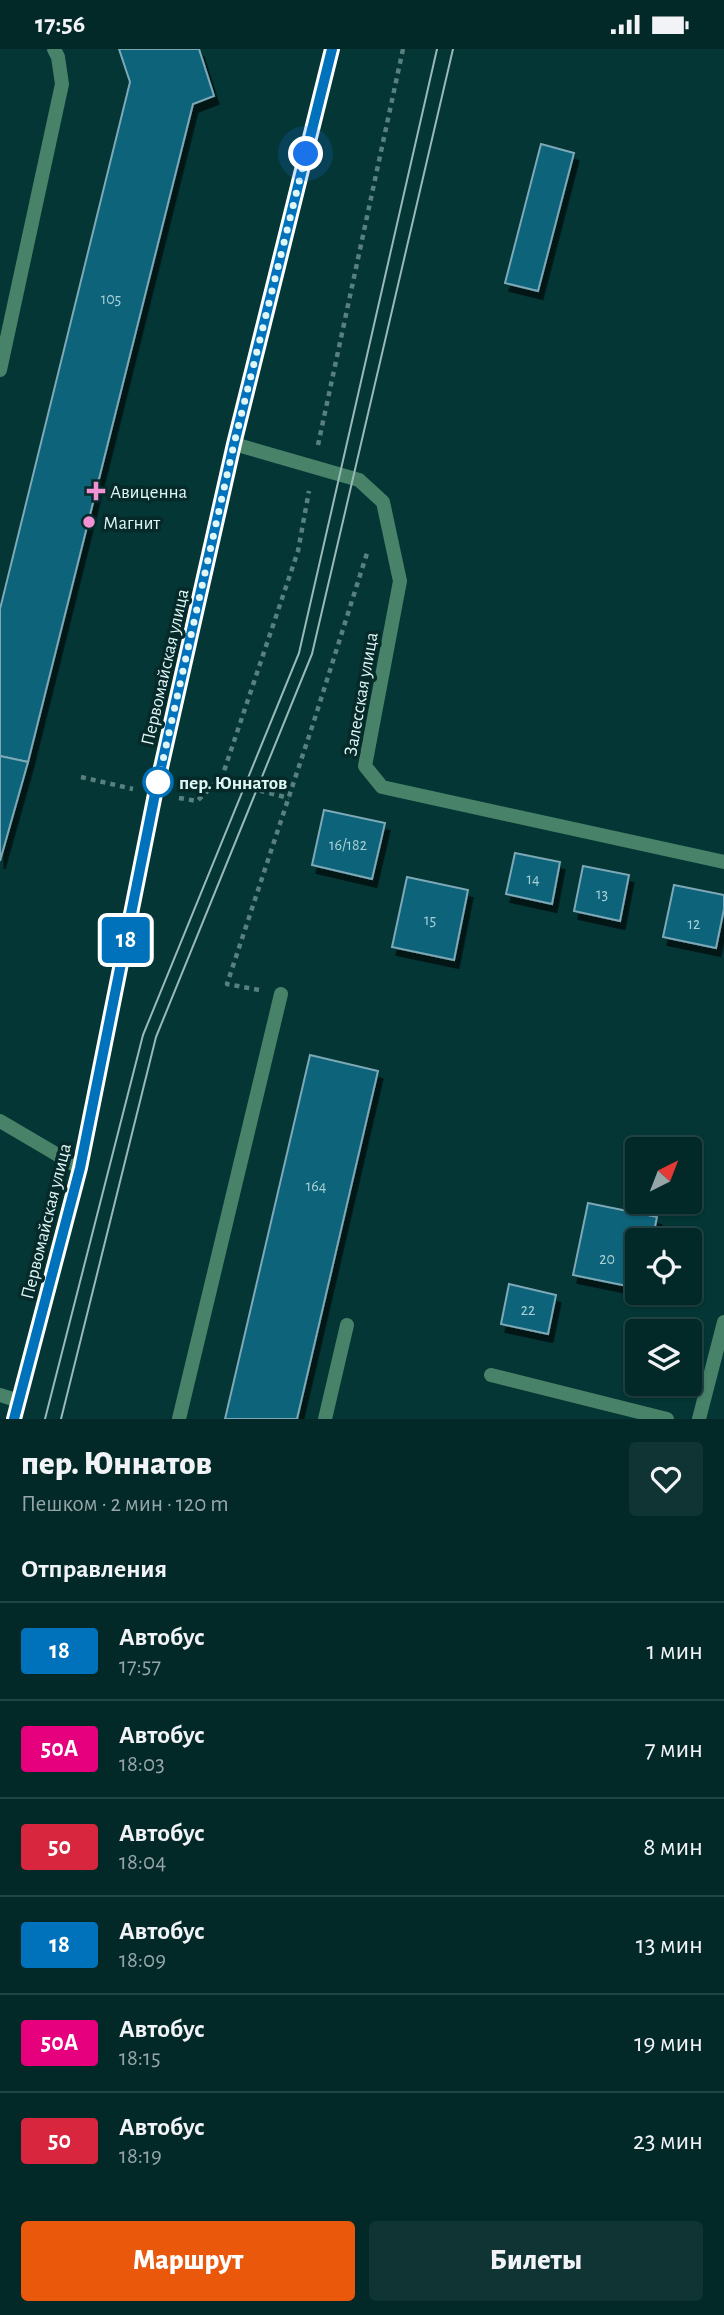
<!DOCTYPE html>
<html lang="ru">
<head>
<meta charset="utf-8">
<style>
	body { margin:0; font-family:"Alegreya Sans",sans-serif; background:#103434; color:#f1f3f6; height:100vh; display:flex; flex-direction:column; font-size:26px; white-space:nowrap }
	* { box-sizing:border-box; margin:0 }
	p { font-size:23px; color:#96a6a8 }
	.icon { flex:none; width:38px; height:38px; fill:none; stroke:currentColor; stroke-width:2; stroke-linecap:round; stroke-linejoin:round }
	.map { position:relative; height:1370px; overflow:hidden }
	.side { display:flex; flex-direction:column; background:#022828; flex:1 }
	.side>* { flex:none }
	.badge { padding:0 14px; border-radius:5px; font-size:24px; line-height:46px }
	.needle { width:46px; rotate:42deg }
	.fabs { position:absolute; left:625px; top:1088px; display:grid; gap:14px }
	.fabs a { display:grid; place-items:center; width:77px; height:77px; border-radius:7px; background:#022828; box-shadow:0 2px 5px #0004,0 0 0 2px #234445; font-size:35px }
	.you { position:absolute; width:35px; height:35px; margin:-18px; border:5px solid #fff; border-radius:50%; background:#1a73e8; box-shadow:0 0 0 10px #1a73e833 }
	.map>.badge { position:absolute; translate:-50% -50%; box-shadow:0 0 0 4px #fff }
	h2 { padding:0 21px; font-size:26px; line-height:63px }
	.round { display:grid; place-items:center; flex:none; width:74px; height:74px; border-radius:7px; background:#103434 }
	.headline { display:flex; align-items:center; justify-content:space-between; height:119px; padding:0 21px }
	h1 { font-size:33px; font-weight:800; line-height:52px }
	.primary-button { display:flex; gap:14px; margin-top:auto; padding:14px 21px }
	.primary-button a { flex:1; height:80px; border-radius:7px; background:#ea580c; color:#fff; font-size:28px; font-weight:800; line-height:80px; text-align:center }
	.primary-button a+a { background:#103434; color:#f1f3f6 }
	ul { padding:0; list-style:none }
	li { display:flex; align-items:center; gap:21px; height:98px; padding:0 21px; border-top:2px solid #234445 }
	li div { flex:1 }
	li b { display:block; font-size:26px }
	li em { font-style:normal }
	li .badge { min-width:77px; font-weight:700; text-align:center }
	.status { display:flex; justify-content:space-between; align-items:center; height:49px; padding:0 35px; background:#022828; direction:ltr }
	.status svg { height:19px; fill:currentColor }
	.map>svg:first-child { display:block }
	.building { fill:#08637a; stroke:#7fa8b7; stroke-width:2; filter:url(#shadow) }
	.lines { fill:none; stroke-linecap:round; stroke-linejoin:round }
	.path { stroke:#58807f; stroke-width:4.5; stroke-dasharray:5 5; stroke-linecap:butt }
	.lane { stroke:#488268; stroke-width:14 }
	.street { stroke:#488268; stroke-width:14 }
	.secondary { stroke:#4fb187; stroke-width:14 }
	.tram { stroke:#99b9b8; stroke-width:2 }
	.line-casing { stroke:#fff; stroke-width:16 }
	.line { stroke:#0072bc; stroke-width:10 }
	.walk { stroke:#dff6f5; stroke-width:7; stroke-dasharray:0 12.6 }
	.poi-dot { fill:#f391d5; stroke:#062a29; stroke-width:2.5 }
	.stop-dot { fill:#fff; stroke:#0072bc; stroke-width:3.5 }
	.labels { text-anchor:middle; stroke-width:7; stroke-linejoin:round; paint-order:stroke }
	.number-label { font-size:16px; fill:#a9d1d6 }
	.poi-label { font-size:19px; fill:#dff6f5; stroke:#062a29; text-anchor:start }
	.street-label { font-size:19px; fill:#dff6f5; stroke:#062a29 }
	.stop-label { font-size:19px; font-weight:bold; fill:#dff6f5; stroke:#062a29; text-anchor:start }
</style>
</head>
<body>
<div class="status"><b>17:56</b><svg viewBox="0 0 49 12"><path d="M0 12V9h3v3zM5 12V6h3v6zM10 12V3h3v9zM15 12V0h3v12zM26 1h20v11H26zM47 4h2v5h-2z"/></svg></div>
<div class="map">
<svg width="724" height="1370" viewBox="0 0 724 1370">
	<defs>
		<filter id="shadow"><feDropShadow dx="4.5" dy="8" stdDeviation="0" flood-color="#0009"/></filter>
	</defs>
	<rect width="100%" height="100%" fill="#033635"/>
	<g class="building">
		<polygon points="119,0 199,0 214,47 193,55 28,713 0,707 0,560 130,33"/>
		<polygon points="541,95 574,104 538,242 505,234"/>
		<polygon points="0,707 28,713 0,812"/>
		<polygon points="324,761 385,774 372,830 312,816"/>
		<polygon points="515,804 560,813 552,855 506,845"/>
		<polygon points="583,817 629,826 620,872 574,862"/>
		<polygon points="407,828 468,841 454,911 392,898"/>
		<polygon points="674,836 724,846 724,860 716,899 663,888"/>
		<polygon points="310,1006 378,1022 297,1370 225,1370"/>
		<polygon points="588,1154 657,1168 652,1192 637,1192 637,1239 573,1226"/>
		<polygon points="509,1235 556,1246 548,1285 501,1275"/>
	</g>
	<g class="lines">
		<g class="path">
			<polyline points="318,396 403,0"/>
			<polyline points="81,728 133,740"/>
			<polyline points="222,728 257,741 289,749"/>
			<polyline points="179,749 197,752 222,728 298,502 309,442"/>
			<polyline points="259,941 227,935 314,672 368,501"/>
		</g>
		<g class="lane">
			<polyline points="0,321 62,35 58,8 54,0"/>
			<polyline points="0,1346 19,1352"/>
			<polyline points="179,1370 281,945"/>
			<polyline points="325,1370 347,1276"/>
			<polyline points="699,1370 724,1273"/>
		</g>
		<g class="street">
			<polyline points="234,395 359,431 383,453 400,532 365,717 382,738 724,813"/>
			<polyline points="0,1072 80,1119"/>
			<polyline points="491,1326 667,1370"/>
		</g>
		<polyline class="secondary" points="14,1370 80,1119 155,745 234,395 332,0"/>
		<g class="tram">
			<polyline points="45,1370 143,986 299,604 437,0"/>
			<polyline points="61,1370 156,988 312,605 453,0"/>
		</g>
	</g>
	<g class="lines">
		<g class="line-casing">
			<polyline id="line" points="14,1370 80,1119 155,745 234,395 332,0"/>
		</g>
		<use href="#line" class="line"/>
		<polyline class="walk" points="158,733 234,395 306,105"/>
	</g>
	<g class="poi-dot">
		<path d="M92.5 431.5h7v7h7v7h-7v7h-7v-7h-7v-7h7z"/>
		<circle cx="89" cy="473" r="7"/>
	</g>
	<circle class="stop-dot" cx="158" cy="733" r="14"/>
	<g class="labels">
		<g class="number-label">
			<text x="111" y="255">105</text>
			<text x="348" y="801">16/182</text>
			<text x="533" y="835">14</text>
			<text x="602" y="850">13</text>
			<text x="430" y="876">15</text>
			<text x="694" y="880">12</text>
			<text x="316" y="1142">164</text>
			<text x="607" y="1215">20</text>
			<text x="528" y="1266">22</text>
		</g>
		<g class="poi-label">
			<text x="110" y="449">Авиценна</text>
			<text x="103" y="480">Магнит</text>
		</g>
		<g class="street-label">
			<text transform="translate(164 618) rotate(-77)" y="7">Первомайская улица</text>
			<text transform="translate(360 645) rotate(-80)" y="7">Залесская улица</text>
			<text transform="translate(45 1172) rotate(-76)" y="7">Первомайская улица</text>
		</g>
		<g class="stop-label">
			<text x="179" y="740">пер. Юннатов</text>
		</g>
	</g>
</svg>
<div class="fabs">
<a><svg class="needle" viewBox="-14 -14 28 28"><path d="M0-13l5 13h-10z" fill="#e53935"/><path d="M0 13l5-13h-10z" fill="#96a6a8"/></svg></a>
<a><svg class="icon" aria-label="locate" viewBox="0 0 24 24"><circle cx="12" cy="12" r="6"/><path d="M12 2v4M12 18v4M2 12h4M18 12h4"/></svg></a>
<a><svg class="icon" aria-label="layers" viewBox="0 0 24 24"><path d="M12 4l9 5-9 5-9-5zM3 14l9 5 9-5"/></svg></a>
</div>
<div class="you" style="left:306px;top:105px"></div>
<b class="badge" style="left:126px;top:891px;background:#0072bc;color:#fff">18</b>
</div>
<section class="side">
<div class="headline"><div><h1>пер. Юннатов</h1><p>Пешком · 2 мин · 120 m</p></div><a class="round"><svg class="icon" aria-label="heart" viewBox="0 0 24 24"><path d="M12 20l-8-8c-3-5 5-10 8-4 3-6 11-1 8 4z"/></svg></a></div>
<h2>Отправления</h2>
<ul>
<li><span class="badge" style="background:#0072bc;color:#fff">18</span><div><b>Автобус</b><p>17:57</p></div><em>1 мин</em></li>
<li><span class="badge" style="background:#e6007e;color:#fff">50А</span><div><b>Автобус</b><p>18:03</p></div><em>7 мин</em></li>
<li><span class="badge" style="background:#d7263d;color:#fff">50</span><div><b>Автобус</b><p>18:04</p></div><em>8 мин</em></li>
<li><span class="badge" style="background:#0072bc;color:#fff">18</span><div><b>Автобус</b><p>18:09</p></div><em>13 мин</em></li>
<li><span class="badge" style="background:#e6007e;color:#fff">50А</span><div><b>Автобус</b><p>18:15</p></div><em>19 мин</em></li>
<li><span class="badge" style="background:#d7263d;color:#fff">50</span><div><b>Автобус</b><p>18:19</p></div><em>23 мин</em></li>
</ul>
<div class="primary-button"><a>Маршрут</a><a>Билеты</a></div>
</section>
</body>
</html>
